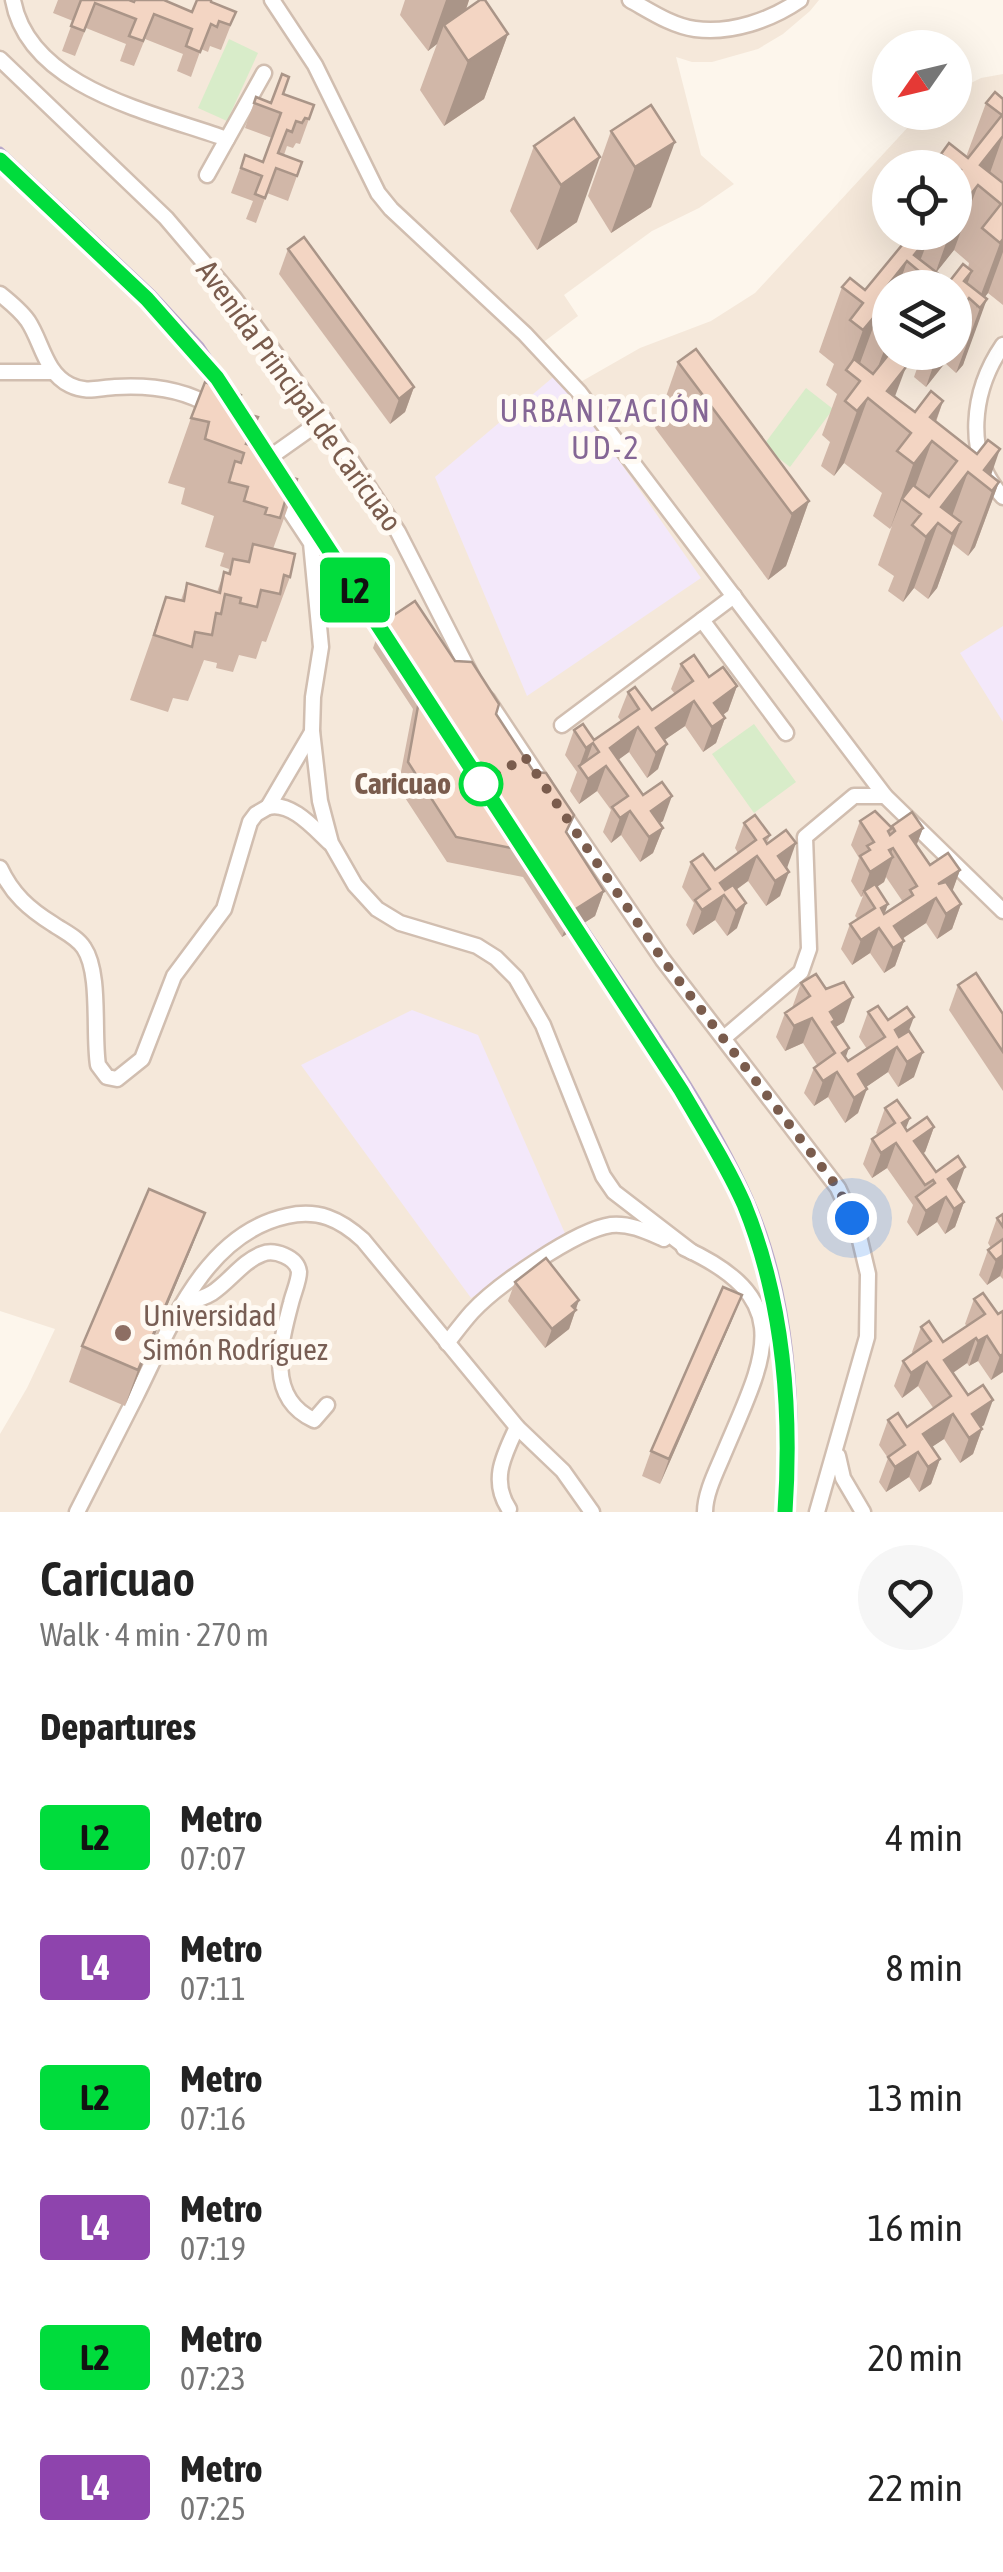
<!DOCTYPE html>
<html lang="en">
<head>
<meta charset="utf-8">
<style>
	body { margin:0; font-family:"Asap Condensed",sans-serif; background:#f6f6f6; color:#222; height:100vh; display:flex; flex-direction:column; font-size:38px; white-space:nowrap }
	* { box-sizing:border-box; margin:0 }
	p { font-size:32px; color:#767676 }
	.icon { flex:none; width:55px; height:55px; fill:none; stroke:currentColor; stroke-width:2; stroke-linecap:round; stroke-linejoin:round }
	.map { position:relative; height:1512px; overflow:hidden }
	.panel { display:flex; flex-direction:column; background:#fff; flex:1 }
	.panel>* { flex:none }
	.badge { padding:0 20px; border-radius:8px; font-size:35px; line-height:65px }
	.needle { width:65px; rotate:236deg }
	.fabs { position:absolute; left:872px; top:30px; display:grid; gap:20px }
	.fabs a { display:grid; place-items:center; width:100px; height:100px; border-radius:50%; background:#fff; box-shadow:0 10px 40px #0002; font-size:50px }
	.you { position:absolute; width:50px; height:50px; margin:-25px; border:8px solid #fff; border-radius:50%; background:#1a73e8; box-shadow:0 0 0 15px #1a73e833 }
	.map>.badge { position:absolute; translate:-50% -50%; box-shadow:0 0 0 5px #fff }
	h2 { padding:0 40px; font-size:38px; line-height:90px }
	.round { display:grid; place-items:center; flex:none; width:105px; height:105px; border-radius:52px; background:#f6f6f6 }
	.overview { display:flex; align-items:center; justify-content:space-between; height:170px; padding:0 40px }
	h1 { font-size:48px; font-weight:600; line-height:75px }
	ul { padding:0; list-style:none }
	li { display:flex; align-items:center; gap:30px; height:130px; padding:0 40px }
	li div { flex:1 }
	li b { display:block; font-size:38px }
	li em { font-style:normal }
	li .badge { min-width:110px; font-weight:700; text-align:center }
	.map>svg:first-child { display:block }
	.residential { fill:#f5e8da; fill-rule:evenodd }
	.education { fill:#f3e8fa }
	.green { fill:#d8ecc9 }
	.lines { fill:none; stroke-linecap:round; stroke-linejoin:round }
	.minor-casing { stroke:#d1beb0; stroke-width:19 }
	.minor { stroke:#fff; stroke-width:14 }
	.rail-casing { stroke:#b9a8c9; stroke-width:9 }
	.rail { stroke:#fffaf3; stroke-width:5; stroke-dasharray:15; stroke-linecap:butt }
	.wall { fill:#d1b7a8; fill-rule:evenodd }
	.shaded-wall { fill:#aa9588 }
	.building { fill:#f3d5c3; stroke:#aa9588; stroke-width:2.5 }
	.line-casing { stroke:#fff; stroke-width:22 }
	.line { stroke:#00dc3c; stroke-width:15 }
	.walk { stroke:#7a5c4d; stroke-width:10; stroke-dasharray:0 18 }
	.stop-dot { fill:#fff; stroke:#00dc3c; stroke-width:5 }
	.education-dot { fill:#8d6e63; stroke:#fffaf3; stroke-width:4 }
	.labels { text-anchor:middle; stroke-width:10; stroke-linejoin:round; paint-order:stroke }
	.street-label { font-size:30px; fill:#7a5c4d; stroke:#fffaf3 }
	.stop-label { font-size:30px; font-weight:bold; fill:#7a5c4d; stroke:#fffaf3; text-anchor:end }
	.education-label { font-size:30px; fill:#785e54; stroke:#fffaf3; text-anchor:start }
	.neighbourhood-label { font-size:32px; letter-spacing:2.5px; fill:#846695; stroke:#fffaf3 }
</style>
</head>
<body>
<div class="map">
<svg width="1003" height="1512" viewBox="0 0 1003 1512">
	<rect width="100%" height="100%" fill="#fdf6ec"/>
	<path class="residential" d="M0 0H819L810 11 783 34 758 49 712 62H692L676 57 701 155 734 184 699 208 652 231 564 295 578 316 537 347 570 388 640 348 711 321 755 293 921 113 955 112V91L981 78 1003 74V1512H0V1434L27 1388 55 1329 0 1311ZM890 168H955V232H890ZM890 288H955V352H890Z"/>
	<g class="education">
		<polygon points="558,373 701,578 527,696 435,477"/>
		<polygon points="1003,626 1003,722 960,653"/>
		<polygon points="412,1010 478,1035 567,1238 471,1298 301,1065"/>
	</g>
	<g class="green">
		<polygon points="229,39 258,53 227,121 198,108"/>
		<polygon points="806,388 833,409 790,467 763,446"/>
		<polygon points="754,724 796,782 754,813 712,754"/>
	</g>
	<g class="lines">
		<g class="minor-casing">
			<g id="minor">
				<path d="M13 0C29 89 155 113 227 139"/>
				<polyline points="272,0 315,65 378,193 391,209 525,334 579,392 885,796 1003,911"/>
				<path d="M630 0C650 11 672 26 695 29 731 34 771 20 800 0"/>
				<polyline points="0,59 166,218 234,298 324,419 398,532 472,677"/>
				<polyline points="207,175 264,73"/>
				<path d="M0 294C10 302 21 311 28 321 42 342 45 373 70 385 86 393 98 388 115 387 148 385 184 389 212 407"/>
				<path d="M1003 345C972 390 963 455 1003 497"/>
				<polyline points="0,372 53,372"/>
				<polyline points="259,465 324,419"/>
				<polyline points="280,496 311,543 321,647 313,697 312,731 320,801 331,843 355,885 377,909 400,923 477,946 496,958 516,978 543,1025 603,1176 614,1192 692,1252"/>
				<polyline points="702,620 786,733"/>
				<polyline points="487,699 544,785"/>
				<polyline points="562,725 734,596"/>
				<path d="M312 732 268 807C291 801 314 828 330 843"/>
				<polyline points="562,812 663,960 838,1188 858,1232 868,1274 867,1337 817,1512"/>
				<path d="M0 868C12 894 29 909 53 924 63 931 77 937 84 948 101 973 93 1034 98 1065L107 1077 117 1079 142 1059 174 976 224 909 250 822 256 814 268 807"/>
				<polyline points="725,1037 801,972 809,949 805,837 854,796 885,796"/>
				<path d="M684 1248C800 1301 764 1358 724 1453 717 1470 705 1493 705 1512"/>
				<path d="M183 1304C193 1301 204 1298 212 1293 229 1282 243 1261 262 1254 274 1249 297 1257 299 1272 299 1281 293 1294 291 1303 280 1344 266 1398 314 1420L327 1405"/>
				<path d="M447 1343C455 1333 463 1322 472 1312 496 1286 576 1230 611 1225 630 1223 648 1232 664 1239"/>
				<polyline points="838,1456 843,1478 863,1512"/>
				<path d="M509 1509C490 1480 504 1455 517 1427"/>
				<path d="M77 1512C97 1473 116 1435 136 1396 170 1328 204 1234 287 1216 318 1209 340 1219 363 1240L517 1427 563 1471 592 1512"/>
			</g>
		</g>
		<use href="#minor" class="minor"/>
		<g class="rail-casing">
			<g id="rail">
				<polyline points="0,151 152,294 200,346 398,645"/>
				<path d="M565 900C628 997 701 1093 749 1198 792 1296 798 1407 791 1512"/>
			</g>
		</g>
		<use href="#rail" class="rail"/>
	</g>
	<g class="wall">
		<polygon points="58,0 129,0 192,12 211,2 236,12 221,50 210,46 208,52 201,49 191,77 177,71 183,54 145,39 134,66 120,61 126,44 86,28 75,56 62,51 73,21 53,13"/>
		<polygon points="405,0 469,0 466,10 508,34 484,99 444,126 420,90 437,44 428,51 400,15"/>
		<polygon points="283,94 314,105 300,144 296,143 293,148 287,146 284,155 302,162 288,201 267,193 256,223 246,219 253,201 231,193 245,155 263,162 272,138 245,128 256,97 271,103"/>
		<path d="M1003 99V305L988 293 984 298 963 365 956 373 945 363 926 387 914 377 921 357 915 352H955V288H890V354L895 397 915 412 943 401 936 422 999 482 975 547 968 556 953 544 937 588 928 599 914 588 903 602 888 591 894 576 878 565 892 526 890 529 873 516 882 493 844 463 834 476 821 466 830 442 822 435 837 394 826 385 834 364 819 352 842 287 865 290 913 244 928 232H955V168H936L941 154 966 157 986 103ZM954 250 969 263 968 268 949 282 936 272Z"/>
		<polygon points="651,105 651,207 611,233 588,196 611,131"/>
		<polygon points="574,118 577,222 537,250 510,211 534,146"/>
		<polygon points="288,249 414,387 405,412 390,424 279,274"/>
		<polygon points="678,362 809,501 786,566 768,580 655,428"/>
		<polygon points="237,411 248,444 260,453 277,473 292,496 273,549 290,577 266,642 262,641 256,659 239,655 233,672 216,668 217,663 204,660 188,701 173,698 168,712 130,700 166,597 181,600 187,583 217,592 224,572 228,573 229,569 220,566 224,553 205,547 214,516 181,504 185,488 168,483 191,418"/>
		<polygon points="382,623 455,661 496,714 567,833 604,891 595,916 562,937 523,877 447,862 398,787 413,709 373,648"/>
		<polygon points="681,664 709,677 737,686 728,711 723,715 725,718 716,743 703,752 685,726 664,740 658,769 647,778 629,752 618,760 663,821 659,823 663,828 653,853 640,862 621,835 611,843 603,832 611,810 597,791 579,804 570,791 577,772 565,755 574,730 594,740 621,721 618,717 628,692 652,710 675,694 671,689"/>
		<path d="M860 821 891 827 923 828 916 845 930 865 960 870 952 891 961 904 952 929 937 939 926 923 902 939 904 941 895 966 884 973 870 953 852 965 841 949 850 924 858 919 855 916 863 896 861 897 851 881 859 858 851 845ZM886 877 903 902 884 914 888 904 877 887 884 882Z"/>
		<polygon points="744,823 770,835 767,843 786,868 780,896 766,906 748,881 736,890 737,928 727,936 715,920 693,935 686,925 694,903 682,887 691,862 715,870 738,853 735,848"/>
		<polygon points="801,983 844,1022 835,1027 848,1061 867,1049 859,1037 868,1012 909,1031 914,1077 898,1087 888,1072 866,1087 858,1113 845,1123 828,1097 814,1106 804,1093 814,1068 817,1065 803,1043 785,1051 776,1037 785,1013 792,1008"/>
		<polygon points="958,985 1003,1014 1003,1091 949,1010"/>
		<polygon points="885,1108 907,1131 934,1127 925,1152 923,1153 936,1172 957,1191 964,1202 955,1227 945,1234 937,1222 917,1236 907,1222 913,1205 887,1168 872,1178 863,1164 872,1139 878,1135 876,1133"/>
		<polygon points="205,1213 191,1249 125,1406 69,1382 82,1346"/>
		<polygon points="1003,1214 1003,1279 1000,1276 987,1285 979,1275 988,1250 991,1248 988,1243 997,1218"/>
		<polygon points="515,1282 579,1300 569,1329 545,1348 508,1301"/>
		<polygon points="974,1299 998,1314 1003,1311 1003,1372 991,1380 978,1361 969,1366 967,1363 953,1373 984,1425 981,1427 982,1429 973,1454 960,1463 944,1439 931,1447 940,1459 931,1484 919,1492 909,1477 886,1492 879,1482 888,1458 879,1445 888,1420 907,1427 934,1409 918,1386 902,1398 894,1386 903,1361 913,1354 912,1352 921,1327 943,1342 967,1326 965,1324"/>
		<polygon points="732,1320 660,1484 642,1476 651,1451"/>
	</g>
	<g class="shaded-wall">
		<polygon points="446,0 469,0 460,27 444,25 437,44 428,51"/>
		<polygon points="508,34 484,99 444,126 468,61"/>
		<polygon points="1003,136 984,190 978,185 954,250 935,274 950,232 955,232 955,219 959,209 980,165"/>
		<polygon points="675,142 651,207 611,233 635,167"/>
		<polygon points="600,157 577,222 537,250 561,185"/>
		<polygon points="930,235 917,269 914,255"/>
		<polygon points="1003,239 1003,252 988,293 976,308 1000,243"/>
		<polygon points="907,261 898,288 890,288 890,309 879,311 855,377 848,371 863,330 885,289"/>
		<polygon points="972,271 957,312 969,298 955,335 955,306 964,281"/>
		<polygon points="987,299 963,365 956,373 980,308"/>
		<polygon points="890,334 891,352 883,373 870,389"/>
		<polygon points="938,352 949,352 945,363 926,387"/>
		<polygon points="906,367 888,415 887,391"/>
		<polygon points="414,387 405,412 390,424 399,399"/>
		<polygon points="868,398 844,463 834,476 857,411"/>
		<polygon points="943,401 926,448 932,441 909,504 902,499 890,529 930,417"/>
		<polygon points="1000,449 987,487 984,470"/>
		<polygon points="968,472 947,530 938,523 914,588 903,602 926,537 941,507"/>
		<polygon points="999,482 975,547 968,556 992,491"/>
		<polygon points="809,501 786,566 768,580 792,514"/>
		<polygon points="961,522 937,588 928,599 952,534"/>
		<polygon points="737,686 728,711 710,724 714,703"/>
		<polygon points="694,701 685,726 653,748 656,728"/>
		<polygon points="725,718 716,743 703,752 712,727"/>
		<polygon points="638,727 629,752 607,768 606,766 597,791 579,804 588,779 610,748"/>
		<polygon points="593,743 584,768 579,767 586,748"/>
		<polygon points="667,744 658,769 647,778 656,753"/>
		<polygon points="672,796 663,821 646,833 651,811"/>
		<polygon points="630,811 621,835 611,843 620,818"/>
		<polygon points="663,828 653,853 640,862 649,837"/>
		<polygon points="923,828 914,852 910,836"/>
		<polygon points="796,843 787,868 778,856"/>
		<polygon points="893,848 888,860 893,857 884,882 866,894 864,891 861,897 870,872"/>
		<polygon points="757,856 748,881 726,897 724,895 715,920 693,935 702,910 720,883"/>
		<polygon points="960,870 951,895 936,898 926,923 891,946 894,926 938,884"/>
		<polygon points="789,872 780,896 766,906 775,881"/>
		<polygon points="604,891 595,916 562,937 571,912"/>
		<polygon points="746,903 737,928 727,936 736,911"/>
		<polygon points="888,904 870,953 852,965 861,940 881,908"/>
		<polygon points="961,904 952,929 937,939 946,914"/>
		<polygon points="904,941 895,966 884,973 893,948"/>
		<polygon points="853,997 844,1022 831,1030 830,1012"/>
		<polygon points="914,1017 905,1041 885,1055 895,1030"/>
		<polygon points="812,1018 803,1043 785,1051 794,1026"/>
		<polygon points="897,1047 888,1072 853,1096 858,1074"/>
		<polygon points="849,1048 840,1073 837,1072 828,1097 814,1106 823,1081 842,1053"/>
		<polygon points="923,1052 914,1077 898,1087 907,1062"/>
		<polygon points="867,1089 858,1113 845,1123 854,1098"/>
		<polygon points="910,1118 900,1143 896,1143 887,1168 872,1178 881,1153 902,1123"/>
		<polygon points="934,1127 925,1152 910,1162 914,1141"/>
		<polygon points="965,1167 956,1192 946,1197 937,1222 917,1236 926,1211 948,1179"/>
		<polygon points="964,1202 955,1227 945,1234 954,1209"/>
		<polygon points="205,1213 191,1249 125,1406 138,1370"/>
		<polygon points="1003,1255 1003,1268 1000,1276 987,1285 996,1260"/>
		<polygon points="742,1295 732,1320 660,1484 669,1459"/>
		<polygon points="579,1300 569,1329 545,1348 552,1329 572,1306"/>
		<polygon points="987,1336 978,1361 969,1366 978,1341"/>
		<polygon points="976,1338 967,1363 941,1381 944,1360"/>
		<polygon points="1003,1354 1003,1372 991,1380 1000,1356"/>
		<polygon points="927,1362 918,1386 902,1398 911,1373"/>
		<polygon points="993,1400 984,1425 968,1436 972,1414"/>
		<polygon points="953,1414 944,1439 920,1455 918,1452 909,1477 886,1492 895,1467 923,1434"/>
		<polygon points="982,1429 973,1454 960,1463 969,1438"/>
		<polygon points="940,1459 931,1484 919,1492 928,1467"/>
	</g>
	<g class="building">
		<polygon points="81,0 129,0 134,2 135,0 164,0 192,12 197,0 211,0 211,2 236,12 230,25 219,21 217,27 211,24 200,52 186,46 192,29 154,14 143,41 129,36 136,19 95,3 84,31 71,26"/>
		<polygon points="480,0 485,0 508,34 468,61 444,25"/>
		<polygon points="282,74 289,77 283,94 314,105 309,119 305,118 302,123 296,121 292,132 287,130 278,153 302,162 297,176 276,168 265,198 255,194 262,176 241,168 245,155 263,162 281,113 254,103 256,97 271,103"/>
		<polygon points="995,92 1003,99 1003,136 980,165 1003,183 1003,239 1000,243 982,228 1001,204 978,185 959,209 955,206 955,177 961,170 941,154 949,143 968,158 1002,115 986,103"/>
		<polygon points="651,105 675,142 635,167 611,131"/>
		<polygon points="574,118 600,157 561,185 534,146"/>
		<polygon points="922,232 926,232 930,235 914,255 949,282 963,264 972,271 964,281 987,299 980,308 969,298 955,315 955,288 939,288 907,261 885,289 890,294 890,320 879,311 863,330 850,320 863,303 842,287 850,278 865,290 907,239 913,244"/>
		<polygon points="304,237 414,387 399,399 288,249"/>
		<polygon points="696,349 809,501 792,514 678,362"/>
		<polygon points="889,354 906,367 887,391 915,412 931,391 943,401 930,417 977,454 988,440 1000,449 984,470 999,482 992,491 968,472 941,507 961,522 952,534 938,523 926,537 912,525 921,514 902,499 913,485 929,497 957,461 932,441 914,464 897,451 911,433 868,398 857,411 845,401 860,381 846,370 854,359 873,374"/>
		<polygon points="205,382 241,395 237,411 258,417 246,444 261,448 260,453 281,459 277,473 297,479 292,496 287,495 280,518 265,514 267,508 244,501 248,487 229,482 235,461 241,463 244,453 205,439 209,422 191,418"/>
		<polygon points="253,544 295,554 290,577 284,575 280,594 261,590 257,607 240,603 241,598 225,594 221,614 216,613 212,635 195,632 192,647 154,635 166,597 184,601 187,583 220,593 224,572 230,574 233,559 249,562"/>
		<polygon points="415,601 455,661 472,662 499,704 496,714 534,772 546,773 574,815 566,832 604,891 571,912 532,852 456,837 408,762 422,684 382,623"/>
		<polygon points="694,655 709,677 723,667 737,686 714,703 725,718 712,727 694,701 656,728 667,744 656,753 638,727 610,748 643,795 662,782 672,796 651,811 663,828 649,837 630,811 620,818 612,807 628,796 606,766 588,779 579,766 599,752 593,743 586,748 574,730 583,724 594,740 639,709 628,692 635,687 652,710 693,681 681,664"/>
		<polygon points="875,811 892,828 888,831 890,835 895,831 892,826 912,812 923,828 910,836 930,865 948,853 960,870 938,884 946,882 961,904 946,914 936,898 894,926 904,941 893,948 879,928 861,940 850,924 875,908 864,891 875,884 888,904 881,908 884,914 913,895 910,890 917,886 893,848 889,850 893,857 870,872 860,856 870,850 867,846 874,842 860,821"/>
		<polygon points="755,815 770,835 764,839 767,844 786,830 796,843 778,856 789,872 775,881 757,856 720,883 725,890 733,885 746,903 736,911 724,895 702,910 695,900 710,889 691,862 703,854 715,870 756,840 744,823"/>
		<polygon points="976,973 1003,1014 1003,1052 958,985"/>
		<polygon points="816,974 826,989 844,982 853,997 830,1012 835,1020 832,1022 849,1048 842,1053 848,1061 885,1037 868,1012 878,1006 888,1020 907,1007 914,1017 895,1030 899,1037 909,1031 923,1052 907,1062 897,1047 858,1074 867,1089 854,1098 837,1072 823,1081 814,1068 835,1053 812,1018 794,1026 785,1013 810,996 801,983"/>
		<polygon points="897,1100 910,1118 902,1123 907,1131 927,1117 934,1127 914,1141 936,1172 958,1156 965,1167 948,1179 964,1202 954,1209 946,1197 926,1211 916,1197 935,1183 933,1180 925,1185 896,1143 881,1153 872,1139 895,1123 885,1108"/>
		<polygon points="149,1189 205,1213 138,1370 82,1346"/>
		<polygon points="1003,1214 1003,1227 997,1218"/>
		<polygon points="1003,1239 1003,1255 996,1260 988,1250"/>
		<polygon points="546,1258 579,1300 572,1306 576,1310 552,1329 515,1282"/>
		<polygon points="723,1287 742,1295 669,1459 651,1451"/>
		<polygon points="983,1293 998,1314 1003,1311 1003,1354 1000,1356 987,1336 978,1341 976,1338 944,1360 968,1395 983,1385 993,1400 972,1414 982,1429 969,1438 953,1414 923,1434 940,1459 928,1467 918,1452 895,1467 888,1457 905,1445 888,1420 898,1413 907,1427 951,1396 927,1362 911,1373 903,1361 931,1341 921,1327 929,1321 943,1342 985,1314 974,1299"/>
	</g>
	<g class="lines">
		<g class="line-casing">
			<path id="line" d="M0 160 147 299 217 378 681 1090C703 1128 727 1165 744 1204 784 1302 792 1407 785 1512"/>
		</g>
		<use href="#line" class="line"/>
		<polyline class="walk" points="481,784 525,757 663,960 838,1188 852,1218"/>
	</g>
	<circle class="stop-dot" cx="481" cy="784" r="20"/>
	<circle class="education-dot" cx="123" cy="1333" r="10"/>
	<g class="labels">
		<g class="street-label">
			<text transform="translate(299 396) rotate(54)" y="10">Avenida Principal de Caricuao</text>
		</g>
		<g class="stop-label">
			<text x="451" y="794">Caricuao</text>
		</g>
		<g class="education-label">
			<text x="143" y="1326">Universidad<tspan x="143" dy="34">Simón Rodríguez</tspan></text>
		</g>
		<g class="neighbourhood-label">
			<text x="606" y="422">URBANIZACIÓN<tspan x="606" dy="37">UD-2</tspan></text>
		</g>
	</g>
</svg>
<div class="fabs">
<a><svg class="needle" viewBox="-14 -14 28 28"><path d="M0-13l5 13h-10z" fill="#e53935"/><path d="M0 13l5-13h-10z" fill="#767676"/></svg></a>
<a><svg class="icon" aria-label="locate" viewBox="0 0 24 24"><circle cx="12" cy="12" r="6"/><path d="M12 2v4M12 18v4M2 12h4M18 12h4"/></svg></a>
<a><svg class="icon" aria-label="layers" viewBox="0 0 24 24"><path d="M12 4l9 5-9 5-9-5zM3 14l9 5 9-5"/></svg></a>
</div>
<div class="you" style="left:852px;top:1218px"></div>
<b class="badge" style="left:355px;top:590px;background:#00dc3c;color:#111">L2</b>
</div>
<section class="panel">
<div class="overview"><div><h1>Caricuao</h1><p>Walk · 4 min · 270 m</p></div><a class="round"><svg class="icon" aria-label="heart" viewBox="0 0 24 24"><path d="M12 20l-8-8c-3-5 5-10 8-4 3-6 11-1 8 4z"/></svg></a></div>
<h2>Departures</h2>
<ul>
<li><span class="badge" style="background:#00dc3c;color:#111">L2</span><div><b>Metro</b><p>07:07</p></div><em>4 min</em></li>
<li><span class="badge" style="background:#8e44ad;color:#fff">L4</span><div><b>Metro</b><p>07:11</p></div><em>8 min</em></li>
<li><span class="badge" style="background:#00dc3c;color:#111">L2</span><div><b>Metro</b><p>07:16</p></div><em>13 min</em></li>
<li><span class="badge" style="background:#8e44ad;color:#fff">L4</span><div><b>Metro</b><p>07:19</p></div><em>16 min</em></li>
<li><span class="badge" style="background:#00dc3c;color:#111">L2</span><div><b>Metro</b><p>07:23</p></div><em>20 min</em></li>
<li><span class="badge" style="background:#8e44ad;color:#fff">L4</span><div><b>Metro</b><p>07:25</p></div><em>22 min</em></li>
</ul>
</section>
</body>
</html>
